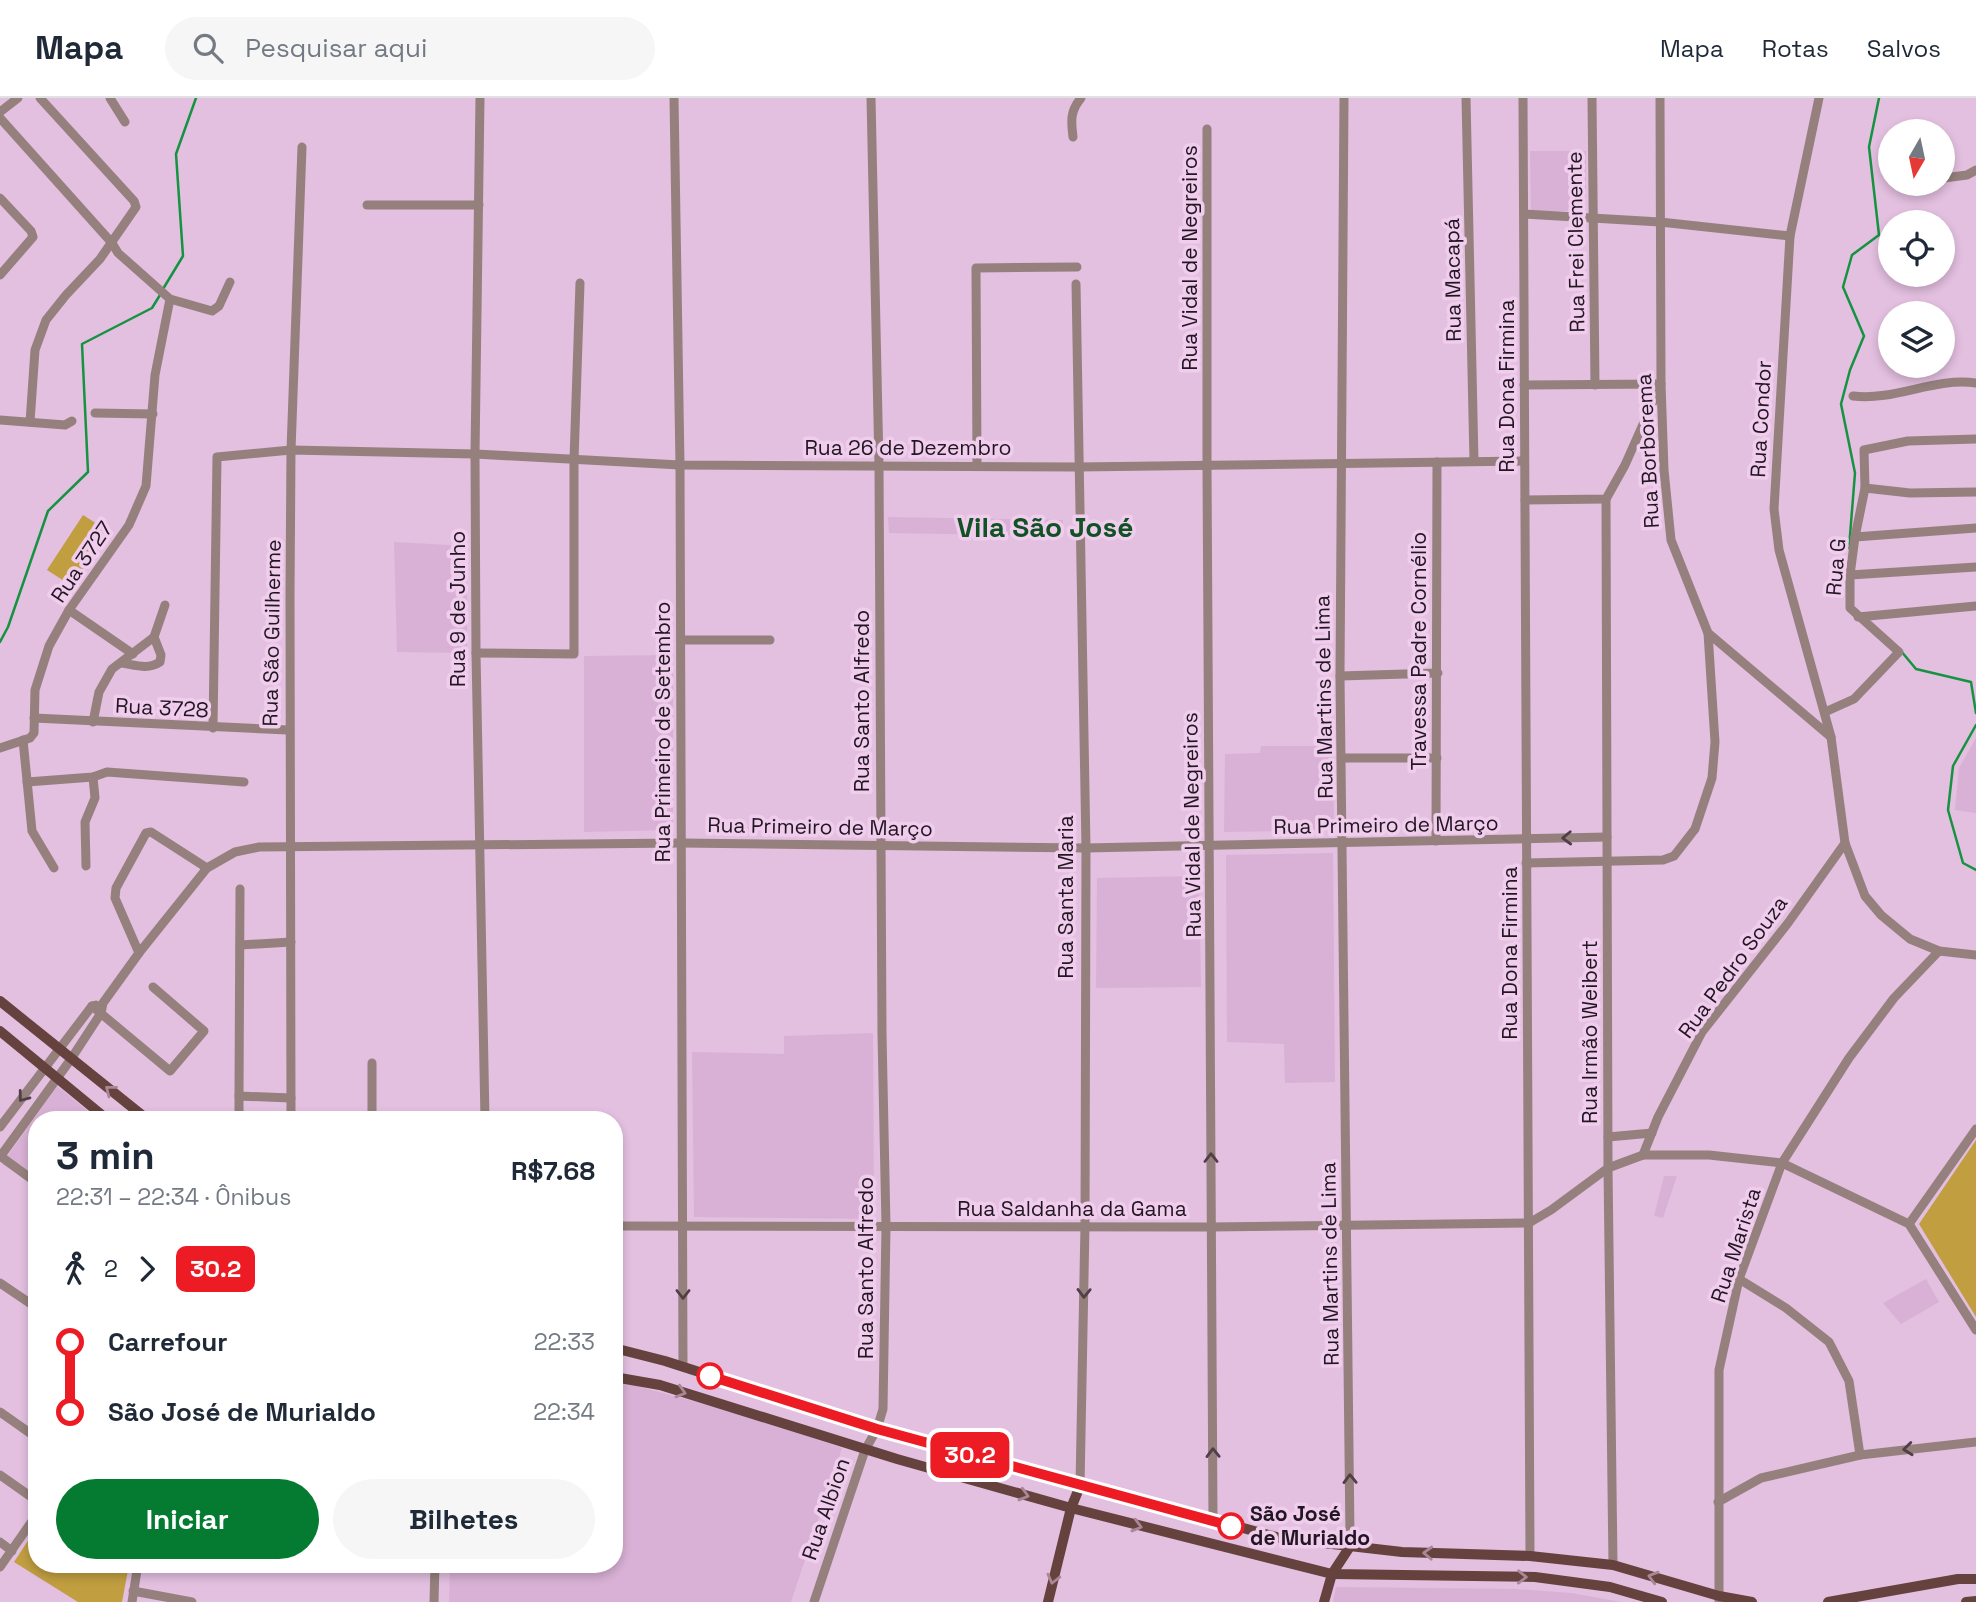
<!DOCTYPE html>
<html lang="pt">
<head>
<meta charset="utf-8">
<style>
	body { margin:0; font-family:"Space Grotesk",sans-serif; background:#f6f6f7; color:#1f2937; height:100vh; display:flex; flex-direction:column; font-size:26px; white-space:nowrap }
	* { box-sizing:border-box; margin:0 }
	p { font-size:23px; color:#747a83 }
	.icon { flex:none; width:38px; height:38px; fill:none; stroke:currentColor; stroke-width:2; stroke-linecap:round; stroke-linejoin:round }
	.map { position:relative; flex:1; overflow:hidden }
	.panel { position:absolute; left:28px; top:1013px; width:595px; height:462px; display:flex; flex-direction:column; background:#fff; border-radius:28px; box-shadow:0 4px 10px #0003 }
	.panel>* { flex:none }
	.badge { padding:0 14px; border-radius:10px; font-size:24px; line-height:46px }
	.needle { width:46px; rotate:189deg }
	.fabs { position:absolute; left:1878px; top:21px; display:grid; gap:14px }
	.fabs a { display:grid; place-items:center; width:77px; height:77px; border-radius:50%; background:#fff; box-shadow:0 4px 10px #0003; font-size:35px }
	.map>.badge { position:absolute; translate:-50% -50%; box-shadow:0 0 0 4px #fff }
	.legs { display:flex; align-items:center; gap:10px; height:77px; padding:0 28px; font-size:23px }
	.legs p { margin-inline-start:auto }
	.summary { display:flex; align-items:center; justify-content:space-between; height:119px; padding:0 28px }
	h1 { font-size:38px; font-weight:800; line-height:52px }
	.button { display:flex; gap:14px; margin-top:auto; padding:14px 28px }
	.button a { flex:1; height:80px; border-radius:42px; background:#047b31; color:#fff; font-size:28px; font-weight:800; line-height:80px; text-align:center }
	.button a+a { background:#f6f6f7; color:#1f2937 }
	ul { padding:0 28px; list-style:none }
	li { display:flex; align-items:center; gap:24px; height:70px; font-size:26px }
	li i { display:grid; place-items:center; width:10px; height:100%; margin:0 9px; background:currentColor }
	li i::after { content:''; width:18px; height:18px; margin:-9px; border:5px solid; border-radius:50%; background:#fff }
	li p { margin-inline-start:auto }
	li:first-child i { background:linear-gradient(#0000 50%,currentColor 0) }
	li:last-child i { background:linear-gradient(currentColor 50%,#0000 0) }
	header { display:flex; align-items:center; gap:42px; box-sizing:border-box; height:98px; padding:0 35px; background:#fff; border-bottom:2px solid #e0e1e3 }
	header strong { font-size:33px }
	nav { display:flex; gap:38px; margin-inline-start:auto; font-size:24px }
	.search { width:490px; height:63px; background:#f6f6f7; display:flex; align-items:center; gap:18px; box-sizing:border-box; padding:0 24px; border-radius:38px; color:#747a83; font-size:26px }
	.map>svg:first-child { display:block }
	.built { fill:#d9b1d6 }
	.green { fill:#c19e40 }
	.lines { fill:none; stroke-linecap:round; stroke-linejoin:round }
	.stream { stroke:#169340; stroke-width:2.5 }
	.minor { stroke:#95807d; stroke-width:9 }
	.major { stroke:#65423d; stroke-width:10 }
	.oneway { stroke:#504046 }
	.oneway2 { stroke:#aa8795 }
	.line-1-casing { stroke:#fff; stroke-width:16 }
	.line-1 { stroke:#ed1c24; stroke-width:10 }
	.stop-1-dot { fill:#fff; stroke:#ed1c24; stroke-width:3.5 }
	.labels { text-anchor:middle; stroke-width:7; stroke-linejoin:round; paint-order:stroke }
	.street-label { font-size:21px; fill:#221622; stroke:#f0cced }
	.stop-label { font-size:21px; font-weight:bold; fill:#221622; stroke:#f0cced; text-anchor:start }
	.district-label { font-size:28px; font-weight:bold; fill:#105223; stroke:#f0cced }
</style>
</head>
<body>
<header>
<strong>Mapa</strong>
<div class="search"><svg class="icon" aria-label="search" viewBox="0 0 24 24"><circle cx="10" cy="10" r="6"/><path d="M15 15l6 6"/></svg>Pesquisar aqui</div>
<nav><a>Mapa</a><a>Rotas</a><a>Salvos</a></nav>
</header>
<div class="map">
<svg width="1976" height="1504" viewBox="0 0 1976 1504">
	<rect width="100%" height="100%" fill="#e3bfe0"/>
	<g class="built">
		<polygon points="1530,53 1586,53 1586,113 1531,113"/>
		<polygon points="888,419 1063,422 1063,438 889,435"/>
		<polygon points="394,444 467,448 467,555 397,554"/>
		<polygon points="673,557 673,732 584,734 584,558"/>
		<polygon points="1976,640 1976,715 1955,712 1959,670"/>
		<polygon points="1261,648 1333,648 1334,732 1224,734 1225,656 1260,655"/>
		<polygon points="1333,755 1335,984 1285,985 1284,946 1227,944 1226,757"/>
		<polygon points="1199,778 1201,889 1096,890 1097,780"/>
		<polygon points="873,935 874,1121 694,1119 692,954 784,956 784,938"/>
		<polygon points="57,988 99,1022 37,1022 37,1089 2,1066"/>
		<polygon points="1664,1078 1677,1078 1663,1120 1654,1118"/>
		<polygon points="1926,1181 1939,1204 1901,1226 1883,1205"/>
		<polygon points="614,1282 745,1317 842,1350 791,1504 449,1504 450,1467 614,1466"/>
		<polygon points="1336,1489 1517,1491 1571,1495 1621,1504 1333,1504"/>
	</g>
	<g class="green">
		<polygon points="83,417 108,433 72,488 47,472"/>
		<polygon points="1976,1042 1976,1219 1919,1126"/>
		<polygon points="37,1429 37,1466 129,1467 122,1504 78,1504 14,1464"/>
	</g>
	<g class="lines">
		<g class="stream">
			<polyline points="163,191 183,158 176,56 196,0"/>
			<polyline points="1849,450 1855,375 1841,306 1850,272 1864,238 1843,189 1852,157 1879,137 1869,49 1879,0"/>
			<polyline points="0,544 8,529 48,413 88,374 82,246 152,210 160,197"/>
			<polyline points="1901,553 1916,571 1971,584 1976,615"/>
			<polyline points="1976,627 1953,668 1948,712 1963,765 1976,772"/>
		</g>
		<g class="minor">
			<polyline points="110,0 125,24"/>
			<polyline points="480,0 475,356 476,555 485,1022"/>
			<polyline points="674,0 680,367 683,1269"/>
			<polyline points="1344,0 1340,578 1350,1439 1349,1450"/>
			<polyline points="1466,0 1474,363"/>
			<polyline points="1523,0 1530,1458"/>
			<polyline points="1592,0 1595,287"/>
			<polyline points="1660,0 1661,286 1664,372 1671,442 1708,535 1831,639"/>
			<polyline points="1819,0 1790,138 1774,411 1779,452 1831,639 1845,745 1865,798 1881,817 1910,841 1939,853 1976,857"/>
			<polyline points="0,14 18,0"/>
			<polyline points="0,20 112,145 118,155 170,201 212,213 219,208 230,184"/>
			<polyline points="1207,31 1207,369 1213,1423"/>
			<path d="M1073 39C1071 23 1070 13 1081 0"/>
			<polyline points="1944,80 1967,77 1976,72"/>
			<polyline points="0,100 31,133 33,139 0,177"/>
			<polyline points="367,107 479,107"/>
			<polyline points="1524,116 1660,124 1790,138"/>
			<polyline points="1076,186 1086,750 1085,1127 1080,1388"/>
			<polyline points="1524,287 1661,286"/>
			<path d="M1853 298C1896 303 1934 279 1976 285"/>
			<polyline points="95,315 153,316"/>
			<polyline points="0,322 65,327 72,323"/>
			<polyline points="30,324 35,252 46,222 66,197 100,161 136,109 134,103 40,0"/>
			<polyline points="977,368 976,170 1077,169"/>
			<polyline points="1865,390 1910,395 1976,394"/>
			<polyline points="1606,401 1608,1070 1613,1467"/>
			<polyline points="1525,402 1606,401 1625,367 1660,288"/>
			<polyline points="1855,439 1976,430"/>
			<polyline points="1850,477 1976,469"/>
			<polyline points="69,512 133,556"/>
			<polyline points="1858,519 1976,508"/>
			<polyline points="681,542 770,542"/>
			<polyline points="476,555 574,556 574,362 580,185"/>
			<path d="M122 565C135 567 148 572 160 564L161 557 154 539"/>
			<polyline points="1340,578 1438,575"/>
			<polyline points="1825,614 1854,601 1899,554 1850,510 1850,477 1855,439 1865,390 1864,352 1908,343 1976,341"/>
			<polyline points="34,620 288,632"/>
			<polyline points="93,624 99,594 112,571 154,539 165,507"/>
			<polyline points="213,630 217,359 291,352 475,356 680,367 1078,369 1524,363"/>
			<polyline points="23,642 32,733 54,770"/>
			<polyline points="0,650 30,640 34,635 35,592 49,548 69,512 129,427 146,388 155,277 170,201"/>
			<polyline points="1342,660 1437,660"/>
			<polyline points="27,684 93,679 107,674 244,684"/>
			<polyline points="1436,743 1437,364"/>
			<polyline points="1526,765 1663,762 1674,758 1695,731 1712,680 1715,644 1708,535"/>
			<polyline points="86,768 85,724 95,700 93,679"/>
			<polyline points="240,847 291,844"/>
			<polyline points="139,855 115,800 116,790 146,735 151,734 207,770"/>
			<polyline points="92,908 170,973 204,933 153,889"/>
			<polyline points="372,965 372,1022"/>
			<polyline points="239,998 240,791"/>
			<polyline points="239,1022 239,998 291,1000"/>
			<polyline points="291,1022 290,495 291,352 302,49"/>
			<polyline points="0,1029 92,908 96,907"/>
			<polyline points="1608,1039 1652,1035"/>
			<polyline points="1643,1057 1658,1019 1702,934 1788,825 1845,745"/>
			<polyline points="0,1058 37,1085"/>
			<polyline points="0,1059 71,961 101,915 103,905 139,855 207,770 235,754 259,749 681,745 1086,750 1607,739"/>
			<polyline points="1909,1126 1976,1031"/>
			<polyline points="614,1128 1211,1129 1529,1125 1551,1112 1608,1070 1643,1057 1709,1057 1782,1065 1909,1126 1976,1232"/>
			<polyline points="1739,1181 1786,1210 1829,1244 1849,1283 1860,1357"/>
			<polyline points="0,1185 37,1210"/>
			<polyline points="0,1314 37,1340"/>
			<polyline points="0,1377 37,1403"/>
			<polyline points="1718,1404 1761,1380 1860,1357 1976,1344"/>
			<polyline points="0,1444 12,1453"/>
			<polyline points="0,1469 37,1416"/>
			<polyline points="133,1493 192,1504"/>
			<polyline points="132,1504 138,1466"/>
			<polyline points="434,1504 435,1466"/>
			<polyline points="814,1504 865,1352 877,1331 883,1311 886,1128 882,936 879,367 871,0"/>
			<polyline points="1719,1504 1719,1272 1739,1181 1782,1065 1849,960 1894,900 1939,853"/>
		</g>
		<g class="major">
			<polyline points="0,903 148,1022"/>
			<polyline points="0,933 108,1022"/>
			<polyline points="614,1250 665,1263 877,1331 1280,1440 1402,1454 1530,1458 1613,1467 1719,1498 1752,1504"/>
			<polyline points="614,1279 660,1287 897,1361 1071,1410 1332,1476 1535,1479 1610,1489 1662,1504"/>
			<polyline points="1048,1504 1071,1410 1080,1388"/>
			<polyline points="1324,1504 1332,1476 1349,1450"/>
			<polyline points="1828,1504 1958,1481 1976,1481"/>
			<polyline points="1966,1504 1976,1503"/>
		</g>
	</g>
	<defs><path id="oneway-chevron" d="M-2-3.5L2.5 0L-2 3.5" fill="none" stroke-width="1.6" stroke-linecap="round" stroke-linejoin="round" transform="scale(1.75)"/></defs>
	<g class="oneway">
		<use href="#oneway-chevron" transform="translate(1567 740) rotate(178)"/>
		<use href="#oneway-chevron" transform="translate(23 999) rotate(127)"/>
		<use href="#oneway-chevron" transform="translate(1211 1060) rotate(-90)"/>
		<use href="#oneway-chevron" transform="translate(1084 1195) rotate(91)"/>
		<use href="#oneway-chevron" transform="translate(683 1196) rotate(90)"/>
		<use href="#oneway-chevron" transform="translate(1908 1351) rotate(174)"/>
		<use href="#oneway-chevron" transform="translate(1213 1355) rotate(-91)"/>
		<use href="#oneway-chevron" transform="translate(1350 1381) rotate(-91)"/>
	</g>
	<g class="oneway2">
		<use href="#oneway-chevron" transform="translate(110 992) rotate(-142)"/>
		<use href="#oneway-chevron" transform="translate(681 1294) rotate(17)"/>
		<use href="#oneway-chevron" transform="translate(1024 1397) rotate(16)"/>
		<use href="#oneway-chevron" transform="translate(1137 1428) rotate(16)"/>
		<use href="#oneway-chevron" transform="translate(1428 1455) rotate(-178)"/>
		<use href="#oneway-chevron" transform="translate(1522 1479) rotate(1)"/>
		<use href="#oneway-chevron" transform="translate(1653 1479) rotate(-164)"/>
		<use href="#oneway-chevron" transform="translate(1053 1481) rotate(104)"/>
	</g>
	<g class="lines">
		<g class="line-1-casing">
			<polyline id="line-1" points="710,1278 877,1331 1231,1428"/>
		</g>
		<use href="#line-1" class="line-1"/>
	</g>
	<g class="stop-1-dot">
		<circle cx="710" cy="1278" r="12"/>
		<circle cx="1231" cy="1428" r="12"/>
	</g>
	<g class="labels">
		<g class="street-label">
			<text transform="translate(1576 144) rotate(-91)" y="7">Rua Frei Clemente</text>
			<text transform="translate(1190 160) rotate(-90)" y="7">Rua Vidal de Negreiros</text>
			<text transform="translate(1453 182) rotate(-91)" y="7">Rua Macapá</text>
			<text transform="translate(1507 288) rotate(-90)" y="7">Rua Dona Firmina</text>
			<text transform="translate(1761 321) rotate(-87)" y="7">Rua Condor</text>
			<text x="908" y="357">Rua 26 de Dezembro</text>
			<text transform="translate(1648 353) rotate(-93)" y="7">Rua Borborema</text>
			<text transform="translate(82 464) rotate(-56)" y="7">Rua 3727</text>
			<text transform="translate(1836 469) rotate(-85)" y="7">Rua G</text>
			<text transform="translate(458 511) rotate(-90)" y="7">Rua 9 de Junho</text>
			<text transform="translate(272 535) rotate(-89)" y="7">Rua São Guilherme</text>
			<text transform="translate(1419 553) rotate(-90)" y="7">Travessa Padre Cornélio</text>
			<text transform="translate(1324 599) rotate(-91)" y="7">Rua Martins de Lima</text>
			<text transform="translate(862 603) rotate(-90)" y="7">Rua Santo Alfredo</text>
			<text transform="translate(162 610) rotate(3)" y="7">Rua 3728</text>
			<text transform="translate(663 634) rotate(-90)" y="7">Rua Primeiro de Setembro</text>
			<text transform="translate(1192 727) rotate(-91)" y="7">Rua Vidal de Negreiros</text>
			<text transform="translate(1386 727) rotate(-1)" y="7">Rua Primeiro de Março</text>
			<text transform="translate(820 729) rotate(1)" y="7">Rua Primeiro de Março</text>
			<text transform="translate(1066 799) rotate(-90)" y="7">Rua Santa Maria</text>
			<text transform="translate(1510 855) rotate(-90)" y="7">Rua Dona Firmina</text>
			<text transform="translate(1733 869) rotate(-54)" y="7">Rua Pedro Souza</text>
			<text transform="translate(1590 934) rotate(-90)" y="7">Rua Irmão Weibert</text>
			<text x="1072" y="1118">Rua Saldanha da Gama</text>
			<text transform="translate(1736 1147) rotate(-72)" y="7">Rua Marista</text>
			<text transform="translate(1330 1166) rotate(-91)" y="7">Rua Martins de Lima</text>
			<text transform="translate(866 1170) rotate(-90)" y="7">Rua Santo Alfredo</text>
			<text transform="translate(826 1411) rotate(-71)" y="7">Rua Albion</text>
		</g>
		<g class="stop-label">
			<text x="1250" y="1423">São José<tspan x="1250" dy="24">de Murialdo</tspan></text>
		</g>
		<g class="district-label">
			<text x="1045" y="439">Vila São José</text>
		</g>
	</g>
</svg>
<div class="fabs">
<a><svg class="needle" viewBox="-14 -14 28 28"><path d="M0-13l5 13h-10z" fill="#e53935"/><path d="M0 13l5-13h-10z" fill="#747a83"/></svg></a>
<a><svg class="icon" aria-label="locate" viewBox="0 0 24 24"><circle cx="12" cy="12" r="6"/><path d="M12 2v4M12 18v4M2 12h4M18 12h4"/></svg></a>
<a><svg class="icon" aria-label="layers" viewBox="0 0 24 24"><path d="M12 4l9 5-9 5-9-5zM3 14l9 5 9-5"/></svg></a>
</div>
<b class="badge" style="left:970px;top:1357px;background:#ed1c24;color:#fff">30.2</b>
<section class="panel">
<div class="summary"><div><h1>3 min</h1><p>22:31 – 22:34 · Ônibus</p></div><b>R$7.68</b></div>
<div class="legs"><svg class="icon" aria-label="walk" viewBox="0 0 24 24"><circle cx="13" cy="4" r="2"/><path d="M13 8l-2 6 4 7M11 14l-3 7M7 12l3-4h3l4 4"/></svg>2<svg class="icon" aria-label="forward" viewBox="0 0 24 24"><path d="M9 5l7 7-7 7"/></svg><b class="badge" style="background:#ed1c24;color:#fff">30.2</b></div>
<ul>
<li><i style="color:#ed1c24"></i><b>Carrefour</b><p>22:33</p></li>
<li><i style="color:#ed1c24"></i><b>São José de Murialdo</b><p>22:34</p></li>
</ul>
<div class="button"><a>Iniciar</a><a>Bilhetes</a></div>
</section>
</div>
</body>
</html>
